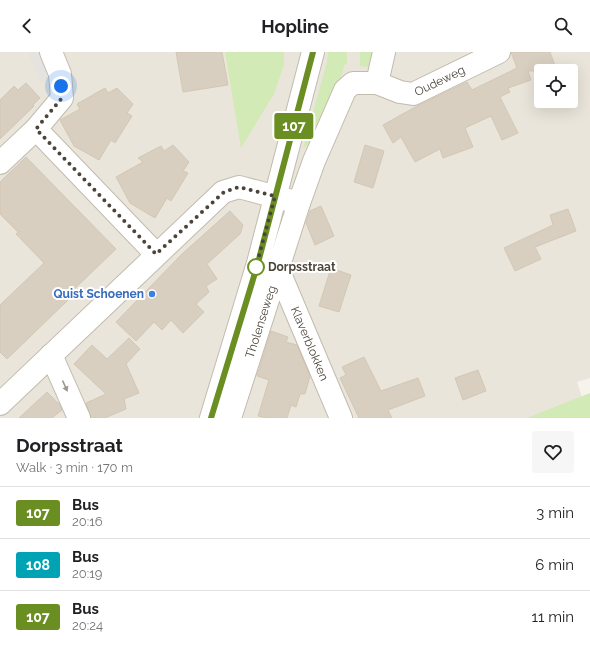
<!DOCTYPE html>
<html lang="en">
<head>
<meta charset="utf-8">
<style>
	body { margin:0; font-family:Raleway,sans-serif; background:#f6f6f6; color:#202124; height:100vh; display:flex; flex-direction:column; font-size:15px; white-space:nowrap }
	* { box-sizing:border-box; margin:0 }
	p { font-size:13px; color:#757577 }
	.icon { flex:none; width:22px; height:22px; fill:none; stroke:currentColor; stroke-width:2; stroke-linecap:round; stroke-linejoin:round }
	.map { position:relative; height:366px; overflow:hidden }
	.side { display:flex; flex-direction:column; background:#fff; flex:1 }
	.side>* { flex:none }
	.badge { padding:0 8px; border-radius:3px; font-size:14px; line-height:26px }
	.tools { position:absolute; left:534px; top:12px; display:grid; gap:8px }
	.tools a { display:grid; place-items:center; width:44px; height:44px; border-radius:4px; background:#fff; box-shadow:0 4px 16px #0002; font-size:20px }
	.you { position:absolute; width:20px; height:20px; margin:-10px; border:3px solid #fff; border-radius:50%; background:#1a73e8; box-shadow:0 0 0 6px #1a73e833 }
	.map>.badge { position:absolute; translate:-50% -50%; box-shadow:0 0 0 2px #fff }
	.round { display:grid; place-items:center; flex:none; width:42px; height:42px; border-radius:4px; background:#f6f6f6 }
	.headline { display:flex; align-items:center; justify-content:space-between; height:68px; padding:0 16px }
	h1 { font-size:19px; font-weight:700; line-height:30px }
	ul { padding:0; list-style:none }
	li { display:flex; align-items:center; gap:12px; height:52px; padding:0 16px; border-top:1px solid #e0e0e0 }
	li div { flex:1 }
	li b { display:block; font-size:15px }
	li em { font-style:normal }
	li .badge { min-width:44px; font-weight:700; text-align:center }
	header { display:flex; justify-content:space-between; align-items:center; height:52px; padding:0 16px; background:#fff; font-size:18px; font-weight:700 }
	.map>svg:first-child { display:block }
	.residential { fill:#eae5da; fill-rule:evenodd }
	.green { fill:#d2eab5 }
	.parking { fill:#e5e3e0 }
	.building { fill:#d8cfc1; stroke:#d3c7b4 }
	.lines { fill:none; stroke-linecap:round; stroke-linejoin:round }
	.minor-casing { stroke:#c2bbae; stroke-width:24 }
	.minor { stroke:#fff; stroke-width:22 }
	.oneway { fill:#9c9892 }
	.line-casing { stroke:#fff; stroke-width:9 }
	.line { stroke:#6b8e23; stroke-width:6 }
	.walk { stroke:#4b4439; stroke-width:4; stroke-dasharray:0 7.2 }
	.stop-dot { fill:#fff; stroke:#6b8e23; stroke-width:2 }
	.shop-dot { fill:#3f7fe0; stroke:#fff; stroke-width:1.5 }
	.labels { text-anchor:middle; stroke-width:4; stroke-linejoin:round; paint-order:stroke }
	.street-label { font-size:12px; fill:#4b4439; stroke:#fff }
	.stop-label { font-size:12px; font-weight:bold; fill:#4b4439; stroke:#fff; text-anchor:start }
	.shop-label { font-size:12px; font-weight:bold; fill:#366cbe; stroke:#fff; text-anchor:end }
</style>
</head>
<body>
<header><svg class="icon" aria-label="back" viewBox="0 0 24 24"><path d="M15 5l-7 7 7 7"/></svg>Hopline<svg class="icon" aria-label="search" viewBox="0 0 24 24"><circle cx="10" cy="10" r="6"/><path d="M15 15l6 6"/></svg></header>
<div class="map">
<svg width="590" height="366" viewBox="0 0 590 366">
	<rect width="100%" height="100%" fill="#f6f3ec"/>
	<path class="residential" d="M0 0H590V326L577 330 589 366H0ZM541 19H571V49H541Z"/>
	<g class="green">
		<polygon points="225,0 284,0 284,13 274,42 241,96"/>
		<polygon points="328,0 347,0 347,12 345,12 325,74 315,89 303,96 327,10"/>
		<polygon points="360,0 375,0 368,15 360,14"/>
		<polygon points="590,341 590,366 527,366"/>
	</g>
	<polygon class="parking" points="28,0 56,0 64,20 40,30"/>
	<g class="building">
		<polygon points="176,0 222,0 228,33 183,40"/>
		<polygon points="511,0 550,0 557,19 528,19 531,28 508,36 510,40 500,45 518,81 502,88 491,64 465,76 473,95 443,106 440,97 415,110 401,85 393,91 383,73 417,54 467,30 472,38 517,16"/>
		<polygon points="26,31 40,46 33,53 34,54 0,87 0,48 14,34 18,38"/>
		<polygon points="105,36 108,41 117,36 133,52 127,61 132,64 115,91 111,88 99,108 74,94 60,68 80,57 77,52"/>
		<polygon points="173,93 189,110 183,119 188,121 171,149 167,146 155,166 130,151 116,125 143,110 138,106 161,94 164,99"/>
		<polygon points="365,93 384,99 373,136 354,130"/>
		<polygon points="26,105 116,197 67,244 69,247 7,307 0,300 0,253 44,211 16,182 18,180 0,162 0,130"/>
		<polygon points="321,154 334,184 315,193 306,171 310,159"/>
		<polygon points="568,157 576,179 535,195 541,207 515,219 504,196 553,173 550,163"/>
		<polygon points="230,159 243,173 240,182 207,212 217,227 206,234 209,240 196,252 204,260 183,281 171,268 162,278 154,270 136,289 116,270 182,202"/>
		<polygon points="331,216 351,223 339,260 319,254"/>
		<polygon points="271,279 288,285 286,290 297,293 310,324 305,342 300,342 296,355 291,353 287,366 267,366 258,364 269,328 257,324"/>
		<polygon points="129,286 140,297 126,312 139,341 124,347 126,357 105,366 91,366 86,351 106,342 74,312 92,293 107,307"/>
		<polygon points="364,305 381,339 418,326 425,344 388,358 392,366 359,366 340,326 346,323 342,315"/>
		<polygon points="478,318 486,339 463,348 455,326"/>
		<polygon points="47,340 60,353 62,358 52,366 19,366"/>
	</g>
	<g class="lines">
		<g class="minor-casing">
			<g id="minor">
				<polyline points="377,31 384,0"/>
				<polyline points="36,77 62,46 60,22 51,0"/>
				<polyline points="0,111 36,77 156,202"/>
				<path id="s1" d="M278 217 341 366"/>
				<polyline points="51,303 79,366"/>
				<polyline points="0,352 223,140 239,135 299,151"/>
				<polyline points="211,366 258,211 313,0"/>
				<path id="s2" d="M230 366 299 151 314 109 345 38 353 31H377L400 40 413 42 499 0"/>
			</g>
		</g>
		<use href="#minor" class="minor"/>
	</g>
	<defs><path id="oneway-solid" d="M-6-.8H1V-3.2L6.5 0L1 3.2V.8H-6Z"/></defs>
	<use class="oneway" href="#oneway-solid" transform="translate(65 334) rotate(66)"/>
	<g class="lines">
		<g class="line-casing">
			<polyline id="line" points="211,366 258,211 313,0"/>
		</g>
		<use href="#line" class="line"/>
		<polyline class="walk" points="61,34 62,46 36,77 156,202 224,140 239,135 275,144 256,215"/>
	</g>
	<circle class="stop-dot" cx="256" cy="215" r="8"/>
	<circle class="shop-dot" cx="152" cy="242" r="4"/>
	<g class="labels">
		<g class="street-label">
			<text dy="4" stroke="none"><textPath href="#s2" startOffset="450">Oudeweg</textPath></text>
			<text dy="4" stroke="none"><textPath href="#s2" startOffset="101">Tholenseweg</textPath></text>
			<text dy="4" stroke="none"><textPath href="#s1" startOffset="81">Klaverblokken</textPath></text>
		</g>
		<g class="stop-label">
			<text x="268" y="219">Dorpsstraat</text>
		</g>
		<g class="shop-label">
			<text x="144" y="246">Quist Schoenen</text>
		</g>
	</g>
</svg>
<div class="tools">
<a><svg class="icon" aria-label="locate" viewBox="0 0 24 24"><circle cx="12" cy="12" r="6"/><path d="M12 2v4M12 18v4M2 12h4M18 12h4"/></svg></a>
</div>
<div class="you" style="left:61px;top:34px"></div>
<b class="badge" style="left:294px;top:74px;background:#6b8e23;color:#fff">107</b>
</div>
<section class="side">
<div class="headline"><div><h1>Dorpsstraat</h1><p>Walk · 3 min · 170 m</p></div><a class="round"><svg class="icon" aria-label="heart" viewBox="0 0 24 24"><path d="M12 20l-8-8c-3-5 5-10 8-4 3-6 11-1 8 4z"/></svg></a></div>
<ul>
<li><span class="badge" style="background:#6b8e23;color:#fff">107</span><div><b>Bus</b><p>20:16</p></div><em>3 min</em></li>
<li><span class="badge" style="background:#00a3b4;color:#fff">108</span><div><b>Bus</b><p>20:19</p></div><em>6 min</em></li>
<li><span class="badge" style="background:#6b8e23;color:#fff">107</span><div><b>Bus</b><p>20:24</p></div><em>11 min</em></li>
</ul>
</section>
</body>
</html>
